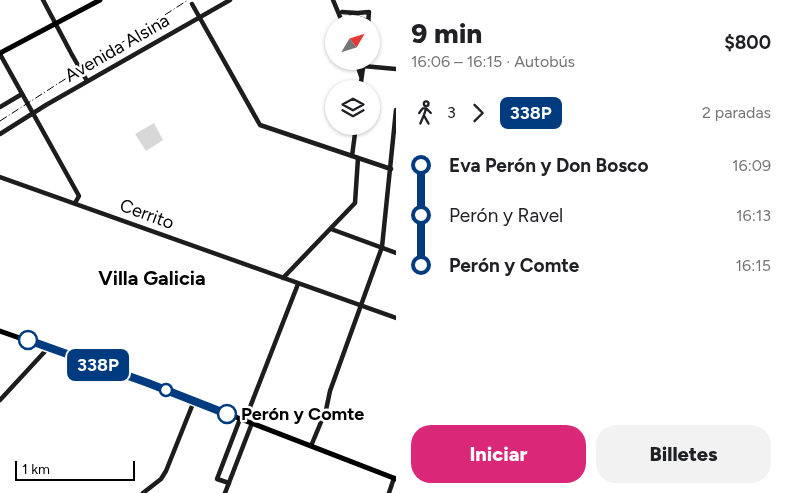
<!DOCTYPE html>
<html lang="es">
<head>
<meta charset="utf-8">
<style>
	body { margin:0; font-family:Figtree,sans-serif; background:#f2f2f2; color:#202124; height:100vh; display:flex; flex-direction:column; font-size:19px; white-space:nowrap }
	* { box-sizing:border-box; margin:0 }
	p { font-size:16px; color:#757577 }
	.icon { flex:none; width:28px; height:28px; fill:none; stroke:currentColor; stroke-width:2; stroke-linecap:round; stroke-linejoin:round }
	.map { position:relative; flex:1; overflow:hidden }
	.side { display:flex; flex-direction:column; background:#fff; width:390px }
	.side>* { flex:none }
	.badge { padding:0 10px; border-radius:8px; font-size:18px; line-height:32px }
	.needle { width:32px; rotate:52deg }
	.controls { position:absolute; left:325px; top:15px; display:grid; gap:10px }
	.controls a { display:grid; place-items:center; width:55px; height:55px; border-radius:50%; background:#fff; box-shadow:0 1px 4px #0004; font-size:25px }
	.scale { position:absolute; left:15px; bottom:12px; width:120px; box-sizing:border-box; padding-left:5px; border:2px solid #000; border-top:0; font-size:14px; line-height:18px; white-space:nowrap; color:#000; -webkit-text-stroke:4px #fff; paint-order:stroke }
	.map>.badge { position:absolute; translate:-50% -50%; box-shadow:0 0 0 2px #fff }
	.legs { display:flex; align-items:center; gap:8px; height:55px; padding:0 15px; font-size:16px }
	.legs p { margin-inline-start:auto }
	.summary { display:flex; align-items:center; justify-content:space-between; height:85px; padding:0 15px }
	h1 { font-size:28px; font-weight:800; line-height:38px }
	.cta { display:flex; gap:10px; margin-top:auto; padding:10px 15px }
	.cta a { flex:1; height:58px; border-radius:20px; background:#db2777; color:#fff; font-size:20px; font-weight:800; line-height:58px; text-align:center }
	.cta a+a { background:#f2f2f2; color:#202124 }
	ul { padding:0 15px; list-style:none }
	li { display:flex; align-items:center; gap:18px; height:50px; font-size:19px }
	li i { display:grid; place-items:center; width:8px; height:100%; margin:0 6px; background:currentColor }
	li i::after { content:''; width:12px; height:12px; margin:-6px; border:4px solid; border-radius:50%; background:#fff }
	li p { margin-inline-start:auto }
	li:first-child i { background:linear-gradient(#0000 50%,currentColor 0) }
	li:last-child i { background:linear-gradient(currentColor 50%,#0000 0) }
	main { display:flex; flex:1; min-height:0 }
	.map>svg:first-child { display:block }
	.green { fill:#d7d7d7 }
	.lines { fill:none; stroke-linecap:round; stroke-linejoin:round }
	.secondary { stroke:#1d1d1d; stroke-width:4.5 }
	.primary { stroke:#000; stroke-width:5 }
	.rail { stroke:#000; stroke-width:1; stroke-dasharray:8 2.5 1 2.5; stroke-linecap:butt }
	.line-1-casing { stroke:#fff; stroke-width:11 }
	.line-1 { stroke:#003b80; stroke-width:8 }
	.stop-1-dot { fill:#fff; stroke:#003b80; stroke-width:2.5 }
	.labels { text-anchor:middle; stroke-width:5; stroke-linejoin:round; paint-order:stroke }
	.street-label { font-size:18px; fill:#000; stroke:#fff }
	.stop-label { font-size:18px; font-weight:bold; fill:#000; stroke:#fff; text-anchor:start }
	.quarter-label { font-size:20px; font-weight:bold; fill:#000; stroke:#fff }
</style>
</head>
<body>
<main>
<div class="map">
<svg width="396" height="493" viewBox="0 0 396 493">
	<rect width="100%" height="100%" fill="#fff"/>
	<polygon class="green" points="154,123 163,140 146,151 135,134"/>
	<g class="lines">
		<g class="secondary">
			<polyline points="43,0 70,51"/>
			<polyline points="333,0 343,24"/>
			<polyline points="192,4 260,125 391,169"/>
			<polyline points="342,12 357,13 369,12 368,24"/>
			<polyline points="351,15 368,21"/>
			<polyline points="71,53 79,67"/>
			<polyline points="0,54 79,196 75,203"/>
			<polyline points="356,61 361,76"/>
			<polyline points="363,66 396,69"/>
			<polyline points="81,70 87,81"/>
			<polyline points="360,89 364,61"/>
			<polyline points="0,107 22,94"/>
			<polyline points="0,134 46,105 230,0"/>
			<polyline points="352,156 356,126"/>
			<polyline points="0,177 396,318"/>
			<polyline points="331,229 396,253"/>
			<polyline points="283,278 355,203 358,158"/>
			<polyline points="0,400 49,347"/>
			<polyline points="245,420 298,284"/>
			<polyline points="311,446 326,410 330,391 382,247 396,110"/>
			<polyline points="229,483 217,479 240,419"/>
			<polyline points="143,493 161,479 166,471 194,401"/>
			<polyline points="225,493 252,423"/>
			<polyline points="389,493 394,478"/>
		</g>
		<g class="primary">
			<polyline points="0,53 100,0"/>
			<polyline points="0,331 148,383 396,479"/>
		</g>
		<polyline class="rail" points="0,121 188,0"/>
	</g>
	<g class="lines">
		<g class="line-1-casing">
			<polyline id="line-1" points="28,340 148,383 227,414"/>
		</g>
		<use href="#line-1" class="line-1"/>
	</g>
	<g class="stop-1-dot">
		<circle cx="28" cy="340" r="9"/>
		<circle cx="166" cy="390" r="6"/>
		<circle cx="227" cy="414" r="9"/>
	</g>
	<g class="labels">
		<g class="street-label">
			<text transform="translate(117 48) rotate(-30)" y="6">Avenida Alsina</text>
			<text transform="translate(147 214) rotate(20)" y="6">Cerrito</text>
		</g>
		<g class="stop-label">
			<text x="241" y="420">Perón y Comte</text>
		</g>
		<g class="quarter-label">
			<text x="152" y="285">Villa Galicia</text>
		</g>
	</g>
</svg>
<div class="controls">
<a><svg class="needle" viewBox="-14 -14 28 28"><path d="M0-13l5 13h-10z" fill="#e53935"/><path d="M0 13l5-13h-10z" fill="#757577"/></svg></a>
<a><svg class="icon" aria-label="layers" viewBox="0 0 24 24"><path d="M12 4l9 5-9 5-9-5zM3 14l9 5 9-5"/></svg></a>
</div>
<div class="scale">1 km</div>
<b class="badge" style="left:98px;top:365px;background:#003b80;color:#fff">338P</b>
</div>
<section class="side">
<div class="summary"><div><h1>9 min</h1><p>16:06 – 16:15 · Autobús</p></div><b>$800</b></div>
<div class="legs"><svg class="icon" aria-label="walk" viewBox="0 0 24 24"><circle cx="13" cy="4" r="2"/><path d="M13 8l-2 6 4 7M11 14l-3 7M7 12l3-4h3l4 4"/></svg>3<svg class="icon" aria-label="forward" viewBox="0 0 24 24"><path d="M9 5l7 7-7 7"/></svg><b class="badge" style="background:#003b80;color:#fff">338P</b><p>2 paradas</p></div>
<ul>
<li><i style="color:#003b80"></i><b>Eva Perón y Don Bosco</b><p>16:09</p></li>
<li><i style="color:#003b80"></i><span>Perón y Ravel</span><p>16:13</p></li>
<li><i style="color:#003b80"></i><b>Perón y Comte</b><p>16:15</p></li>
</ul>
<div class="cta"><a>Iniciar</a><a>Billetes</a></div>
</section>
</main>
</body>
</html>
